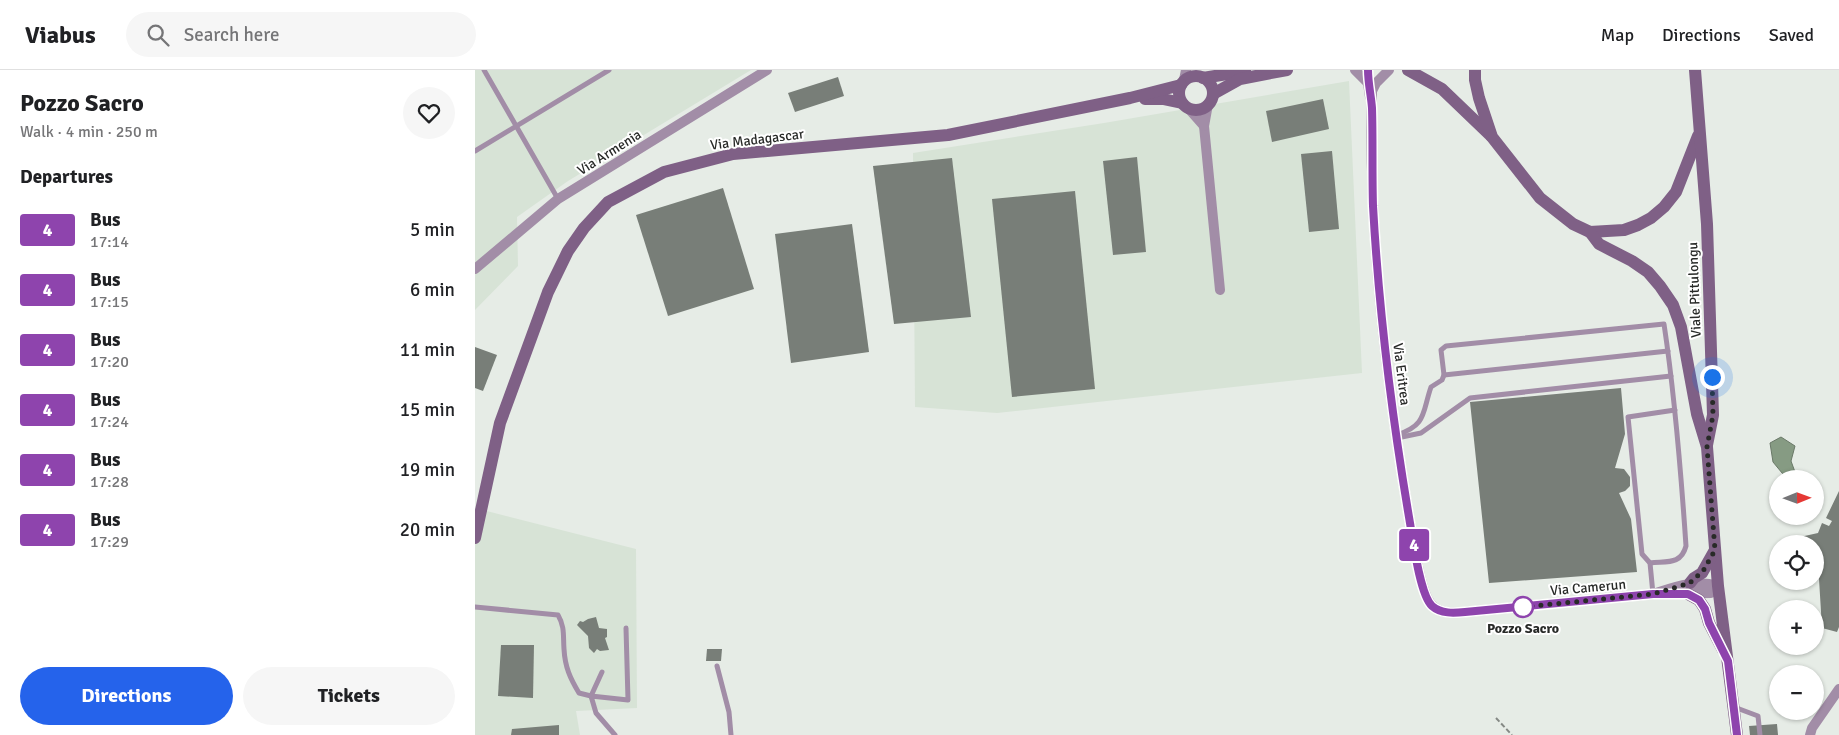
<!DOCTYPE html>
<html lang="en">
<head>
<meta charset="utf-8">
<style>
	body { margin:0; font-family:Signika,sans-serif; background:#f6f6f6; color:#202124; height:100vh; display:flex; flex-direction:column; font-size:19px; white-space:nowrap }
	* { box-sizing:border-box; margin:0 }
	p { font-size:16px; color:#757577 }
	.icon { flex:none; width:28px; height:28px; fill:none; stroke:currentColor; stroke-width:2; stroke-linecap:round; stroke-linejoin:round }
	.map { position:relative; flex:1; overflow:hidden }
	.details { display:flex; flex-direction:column; background:#fff; width:475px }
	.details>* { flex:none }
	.badge { padding:0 10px; border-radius:4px; font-size:18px; line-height:32px }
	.needle { width:32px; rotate:89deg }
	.tools { position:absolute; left:1294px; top:400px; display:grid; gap:10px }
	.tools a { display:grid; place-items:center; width:55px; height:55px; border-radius:50%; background:#fff; box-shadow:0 1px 4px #0004; font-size:25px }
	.you { position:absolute; width:25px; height:25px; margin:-12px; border:4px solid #fff; border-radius:50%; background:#1a73e8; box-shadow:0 0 0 8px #1a73e833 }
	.map>.badge { position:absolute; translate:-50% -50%; box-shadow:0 0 0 2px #fff }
	h2 { padding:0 20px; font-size:19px; line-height:45px }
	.round { display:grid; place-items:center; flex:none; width:52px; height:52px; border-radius:26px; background:#f6f6f6 }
	.overview { display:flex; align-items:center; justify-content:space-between; height:85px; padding:0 20px }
	h1 { font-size:24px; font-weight:700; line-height:38px }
	.button { display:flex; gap:10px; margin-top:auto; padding:10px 20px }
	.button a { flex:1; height:58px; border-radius:30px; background:#2563eb; color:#fff; font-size:20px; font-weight:700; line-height:58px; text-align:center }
	.button a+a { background:#f6f6f6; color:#202124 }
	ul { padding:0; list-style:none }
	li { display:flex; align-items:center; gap:15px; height:60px; padding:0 20px }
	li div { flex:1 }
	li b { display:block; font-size:19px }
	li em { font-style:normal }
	li .badge { min-width:55px; font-weight:700; text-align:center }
	header { display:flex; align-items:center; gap:30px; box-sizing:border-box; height:70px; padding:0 25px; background:#fff; border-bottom:1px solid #e0e0e0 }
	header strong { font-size:24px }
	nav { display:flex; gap:28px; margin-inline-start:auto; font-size:18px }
	.search { width:350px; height:45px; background:#f6f6f6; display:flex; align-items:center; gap:12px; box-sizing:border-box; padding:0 18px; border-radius:28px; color:#757577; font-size:19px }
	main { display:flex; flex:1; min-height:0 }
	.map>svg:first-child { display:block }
	.built { fill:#d7e3d6 }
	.water { fill:#869b83; stroke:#6a7968 }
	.building { fill:#787e78 }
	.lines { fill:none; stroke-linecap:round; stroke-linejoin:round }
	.path { stroke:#858985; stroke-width:2; stroke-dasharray:5 2.5; stroke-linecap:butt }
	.lane { stroke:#a28da7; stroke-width:5 }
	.street { stroke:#a28da7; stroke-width:10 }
	.secondary { stroke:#7f6086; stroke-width:12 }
	.line-casing { stroke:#fff; stroke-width:11 }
	.line { stroke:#8e44ad; stroke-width:8 }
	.walk { stroke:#282a28; stroke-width:5; stroke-dasharray:0 9 }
	.stop-dot { fill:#fff; stroke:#8e44ad; stroke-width:2.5 }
	.labels { text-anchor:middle; stroke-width:4; stroke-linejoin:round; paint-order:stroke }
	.street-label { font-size:14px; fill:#282a28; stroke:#fff }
	.stop-label { font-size:14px; font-weight:bold; fill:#282a28; stroke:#fff }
</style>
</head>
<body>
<header>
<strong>Viabus</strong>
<div class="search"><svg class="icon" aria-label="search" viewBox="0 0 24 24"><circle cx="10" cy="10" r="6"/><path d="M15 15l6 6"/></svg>Search here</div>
<nav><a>Map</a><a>Directions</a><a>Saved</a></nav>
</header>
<main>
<section class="details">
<div class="overview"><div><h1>Pozzo Sacro</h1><p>Walk · 4 min · 250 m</p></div><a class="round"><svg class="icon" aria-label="heart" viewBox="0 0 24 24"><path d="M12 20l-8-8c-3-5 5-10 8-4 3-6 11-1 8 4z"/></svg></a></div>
<h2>Departures</h2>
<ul>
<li><span class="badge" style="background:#8e44ad;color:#fff">4</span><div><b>Bus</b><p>17:14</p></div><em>5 min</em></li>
<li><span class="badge" style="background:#8e44ad;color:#fff">4</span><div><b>Bus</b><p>17:15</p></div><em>6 min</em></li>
<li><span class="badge" style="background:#8e44ad;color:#fff">4</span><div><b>Bus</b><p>17:20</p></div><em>11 min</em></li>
<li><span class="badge" style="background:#8e44ad;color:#fff">4</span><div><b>Bus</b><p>17:24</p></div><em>15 min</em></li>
<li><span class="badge" style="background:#8e44ad;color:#fff">4</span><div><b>Bus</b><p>17:28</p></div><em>19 min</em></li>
<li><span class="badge" style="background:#8e44ad;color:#fff">4</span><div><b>Bus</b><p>17:29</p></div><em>20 min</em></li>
</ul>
<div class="button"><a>Directions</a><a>Tickets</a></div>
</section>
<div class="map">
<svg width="1364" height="665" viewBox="0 0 1364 665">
	<rect width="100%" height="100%" fill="#e6ece6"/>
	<g class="built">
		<polygon points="0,0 276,0 93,111 42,147 43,196 0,240"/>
		<polygon points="874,11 887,303 522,343 440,337 438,83 629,53"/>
		<polygon points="0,438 161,479 162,638 101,641 105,665 0,665"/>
	</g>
	<polygon class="water" points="1306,367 1320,376 1316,391 1320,402 1312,409 1298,392 1295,373"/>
	<g class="building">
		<polygon points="363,7 369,26 320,42 313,23"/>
		<polygon points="848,29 854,59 797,72 791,41"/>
		<polygon points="857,81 864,159 834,162 826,84"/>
		<polygon points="662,87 671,182 638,185 628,91"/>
		<polygon points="477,88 496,247 419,254 398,96"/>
		<polygon points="248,118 279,219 193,246 161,145"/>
		<polygon points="600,121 620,319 537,327 517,129"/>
		<polygon points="377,154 394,282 316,293 300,164"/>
		<polygon points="0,277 22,285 8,321 0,318"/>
		<polygon points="1146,318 1150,364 1140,398 1149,399 1155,407 1155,416 1150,421 1144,423 1156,449 1162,502 1014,513 995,332"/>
		<polygon points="1364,421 1364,557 1362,562 1347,558 1344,509 1340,503 1340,474 1317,474 1316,469 1343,463 1347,453 1354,456 1357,451 1351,448"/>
		<polygon points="121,547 124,558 132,559 132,567 130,568 134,580 125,581 122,579 119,583 114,578 113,566 102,555 105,551 108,552 113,549"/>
		<polygon points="26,575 59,575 58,628 23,626"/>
		<polygon points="232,579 247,579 246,591 231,591"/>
		<polygon points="1302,654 1303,665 1275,665 1274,656"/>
		<polygon points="84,655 84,665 36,665 37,659"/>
	</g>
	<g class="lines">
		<polyline class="path" points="1021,648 1037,665"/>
		<g class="lane">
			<polyline points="9,0 83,129"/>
			<polyline points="0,81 134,0"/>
			<polyline points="969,305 1193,281"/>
			<path d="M922 365C952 355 947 343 956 317L967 310 969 305 966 280 971 276 1189 254C1200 327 1206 402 1211 476 1206 495 1192 491 1175 493"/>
			<polyline points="922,368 946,363 995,328 1196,306"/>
			<polyline points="1178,524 1175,493 1167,484 1153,347 1200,340"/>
			<path d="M0 537 83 545C90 557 88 566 89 579 90 597 95 608 104 623L116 626 127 602"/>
			<polyline points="242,596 254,642 256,665"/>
			<polyline points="1259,637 1283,646 1285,665"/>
			<polyline points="140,665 121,643 116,626 153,630 151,558"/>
		</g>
		<g class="street">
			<polyline points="880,0 893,13"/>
			<polyline points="893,0 893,13 895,27"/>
			<path d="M914 0 901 13 897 21C893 166 911 311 935 453 939 471 945 525 958 536 967 544 979 543 990 542L1178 524 1236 523 1243 516C1220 509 1200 517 1178 524"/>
			<polyline points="709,10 711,0"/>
			<polyline points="733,34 729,56 745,220"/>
			<polyline points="714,39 729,56"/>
			<polyline points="0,199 83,129 292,0"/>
			<polyline points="1335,665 1337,658 1364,619"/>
		</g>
		<g class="secondary">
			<polyline points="933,0 967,19 1016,66"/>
			<polyline points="1000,0 1000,10 1004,28 1017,67 1065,128 1098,154 1115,162 1149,160 1163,155 1176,148 1189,137 1201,122 1223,66"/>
			<polyline points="1220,0 1232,154 1238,345 1232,375"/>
			<circle cx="721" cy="23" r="17"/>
			<polyline points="728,8 770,1"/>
			<polyline points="738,24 765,9 812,0"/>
			<polyline points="670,29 688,29 707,33"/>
			<polyline points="1115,162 1124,174 1157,191 1173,202 1185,216 1198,235 1206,257 1222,344 1232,377 1243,516 1262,665"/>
			<polyline points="0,468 25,353 73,222 93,181 109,158 133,132 189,102 258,84 473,65 655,28 706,15"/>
			<polyline points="1215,513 1219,508 1227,503 1240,480"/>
			<polyline points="1213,524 1224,530 1230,539 1234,553 1248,580"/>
		</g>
	</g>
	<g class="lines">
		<g class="line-casing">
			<path id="line" d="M893 0C893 13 896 25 897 38 898 70 897 103 898 136 904 243 917 348 935 453 938 471 945 525 957 536 966 544 979 543 990 542L1178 524H1213L1224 530 1230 539 1234 553 1253 591 1262 665"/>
		</g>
		<use href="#line" class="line"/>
		<polyline class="walk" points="1048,537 1178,524 1215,513 1219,508 1227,503 1240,480 1232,377 1238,345 1237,307"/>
	</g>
	<circle class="stop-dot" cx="1048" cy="537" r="10"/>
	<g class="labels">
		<g class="street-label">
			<text transform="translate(282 69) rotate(-7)" y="5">Via Madagascar</text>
			<text transform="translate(134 82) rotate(-32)" y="5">Via Armenia</text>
			<text transform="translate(1219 220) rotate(-92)" y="5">Viale Pittulongu</text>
			<text transform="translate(927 304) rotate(83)" y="5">Via Eritrea</text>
			<text transform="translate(1113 517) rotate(-5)" y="5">Via Camerun</text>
		</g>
		<g class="stop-label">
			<text x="1048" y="563">Pozzo Sacro</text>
		</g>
	</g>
</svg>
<div class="tools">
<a><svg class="needle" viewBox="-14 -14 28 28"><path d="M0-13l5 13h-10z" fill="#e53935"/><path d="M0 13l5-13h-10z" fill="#757577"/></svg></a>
<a><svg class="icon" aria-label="locate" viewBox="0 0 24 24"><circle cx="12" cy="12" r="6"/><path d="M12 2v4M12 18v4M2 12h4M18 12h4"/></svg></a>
<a>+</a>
<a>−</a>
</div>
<div class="you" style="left:1237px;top:307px"></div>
<b class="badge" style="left:939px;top:475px;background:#8e44ad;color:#fff">4</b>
</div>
</main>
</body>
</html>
